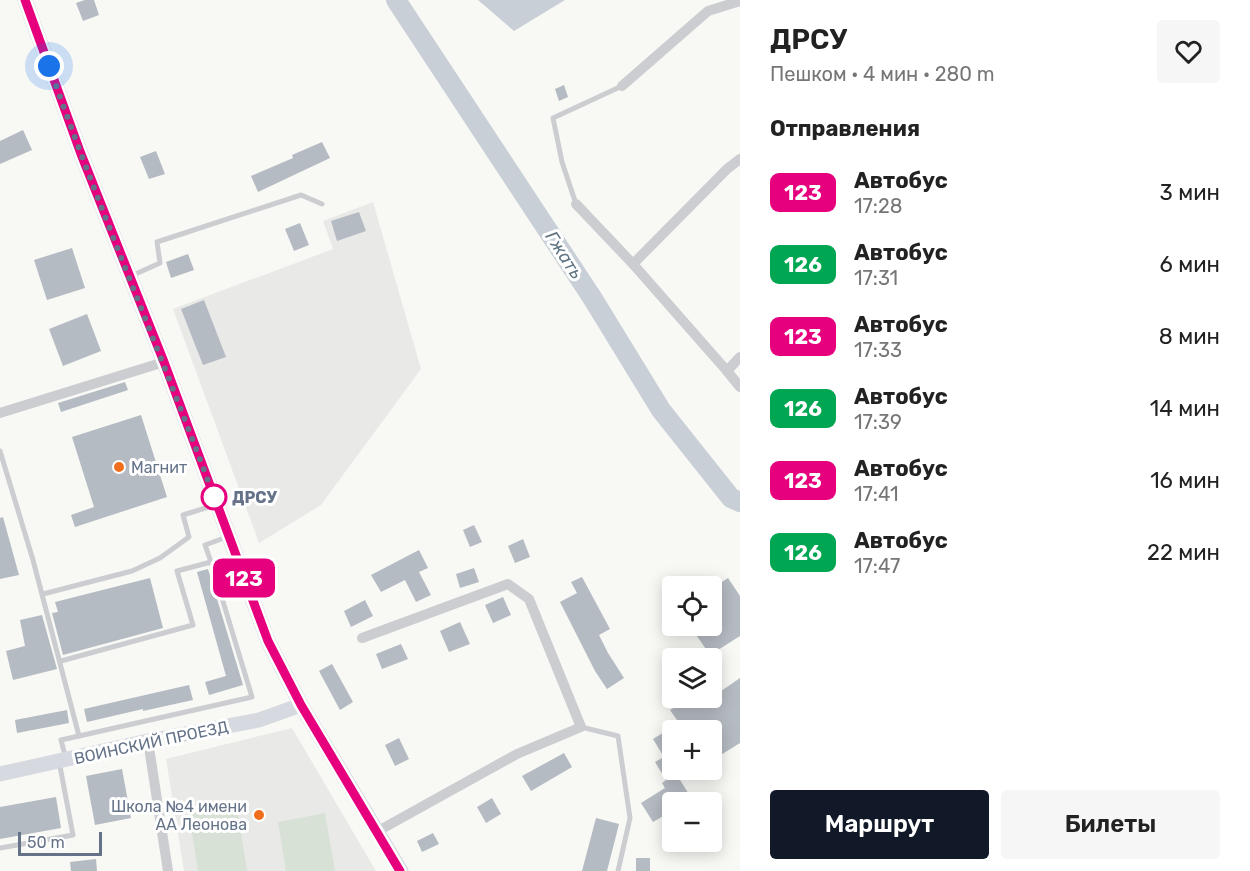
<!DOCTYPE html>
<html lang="ru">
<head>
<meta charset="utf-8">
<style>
	body { margin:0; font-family:Rubik,sans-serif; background:#f6f6f6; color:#222; height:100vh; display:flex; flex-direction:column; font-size:22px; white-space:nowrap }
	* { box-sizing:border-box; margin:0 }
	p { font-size:20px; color:#767676 }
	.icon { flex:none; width:33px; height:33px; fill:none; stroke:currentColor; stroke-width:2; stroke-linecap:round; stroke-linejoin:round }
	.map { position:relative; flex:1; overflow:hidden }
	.drawer { display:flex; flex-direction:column; background:#fff; width:510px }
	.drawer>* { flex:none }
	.badge { padding:0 12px; border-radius:9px; font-size:21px; line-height:39px }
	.controls { position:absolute; left:662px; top:576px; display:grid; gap:12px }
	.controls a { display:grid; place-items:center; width:60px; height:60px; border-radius:6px; background:#fff; box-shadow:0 3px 15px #0003; font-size:30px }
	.scale { position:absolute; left:18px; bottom:15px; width:84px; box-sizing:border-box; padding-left:6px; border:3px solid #657389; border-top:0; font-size:16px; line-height:21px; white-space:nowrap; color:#657389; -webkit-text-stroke:4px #fff; paint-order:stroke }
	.you { position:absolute; width:30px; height:30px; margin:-15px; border:4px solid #fff; border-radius:50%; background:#1a73e8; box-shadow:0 0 0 9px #1a73e833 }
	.map>.badge { position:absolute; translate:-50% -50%; box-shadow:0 0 0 3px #fff }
	h2 { padding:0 30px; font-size:22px; line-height:54px }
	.round { display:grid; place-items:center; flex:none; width:63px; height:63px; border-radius:6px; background:#f6f6f6 }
	.headline { display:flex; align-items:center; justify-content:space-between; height:102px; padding:0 30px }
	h1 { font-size:28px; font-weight:600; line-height:45px }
	.button { display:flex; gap:12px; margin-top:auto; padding:12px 30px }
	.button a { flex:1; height:69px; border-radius:6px; background:#111827; color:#fff; font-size:24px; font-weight:600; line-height:69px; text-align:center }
	.button a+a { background:#f6f6f6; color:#222 }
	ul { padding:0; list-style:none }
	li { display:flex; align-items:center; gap:18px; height:72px; padding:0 30px }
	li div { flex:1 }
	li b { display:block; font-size:22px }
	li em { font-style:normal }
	li .badge { min-width:66px; font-weight:700; text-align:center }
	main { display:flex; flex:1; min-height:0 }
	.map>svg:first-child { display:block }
	.built { fill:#e9e9e8 }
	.green { fill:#d8e1d6 }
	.water { fill:#c8cfd6 }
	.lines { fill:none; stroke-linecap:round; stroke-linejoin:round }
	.river { stroke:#c8cfd6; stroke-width:20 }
	.building { fill:#b5bbc2 }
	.service { stroke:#cbcdd1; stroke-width:5 }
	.minor { stroke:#cbcdd1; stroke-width:10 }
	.secondary { stroke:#d6dae0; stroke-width:15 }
	.line-casing { stroke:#fff; stroke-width:14 }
	.line { stroke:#e6007e; stroke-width:9 }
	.walk { stroke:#657389; stroke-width:6; stroke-dasharray:0 10.8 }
	.poi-dot { fill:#f16f1c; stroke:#fff; stroke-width:2 }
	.stop-dot { fill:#fff; stroke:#e6007e; stroke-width:3 }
	.labels { text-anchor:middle; stroke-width:6; stroke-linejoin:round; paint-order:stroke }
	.poi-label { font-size:16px; fill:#657389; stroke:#fff; text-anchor:start }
	.stop-label { font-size:16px; font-weight:bold; fill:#657389; stroke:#fff; text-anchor:start }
	.street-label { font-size:16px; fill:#657389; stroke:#fff }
	.water-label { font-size:18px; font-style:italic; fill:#607584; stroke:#fff }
</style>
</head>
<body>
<main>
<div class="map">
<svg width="740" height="871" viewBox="0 0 740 871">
	<rect width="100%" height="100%" fill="#f8f8f5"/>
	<g class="built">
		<polygon points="373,202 421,369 321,505 259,543 173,309 333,249 323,221"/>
		<polygon points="292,728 376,871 184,871 166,759"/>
	</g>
	<g class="green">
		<polygon points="237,807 247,871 198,871 189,814"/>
		<polygon points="325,813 335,871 286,871 278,822"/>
	</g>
	<polygon class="water" points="478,0 565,0 514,31"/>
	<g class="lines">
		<polyline class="river" points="396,0 593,299 661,410 731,498 740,502"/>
	</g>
	<g class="building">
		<polygon points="85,0 94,0 99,15 83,21 76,3"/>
		<polygon points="564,85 568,97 559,101 555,89"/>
		<polygon points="23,130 32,150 0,164 0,141"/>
		<polygon points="322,142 330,158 258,192 251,176 293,158 292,155"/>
		<polygon points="156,151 165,174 149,179 140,157"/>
		<polygon points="359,212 366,231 337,241 331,221"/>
		<polygon points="300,223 309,245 294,251 285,229"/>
		<polygon points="72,248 85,288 47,300 34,260"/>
		<polygon points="188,254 194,270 171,278 166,262"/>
		<polygon points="204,300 226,357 203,365 181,309"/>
		<polygon points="87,314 101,351 63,366 49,329"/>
		<polygon points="125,382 128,390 61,412 58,403"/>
		<polygon points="141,415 167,497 75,527 71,515 94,507 72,437"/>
		<polygon points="3,517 19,575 0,579 0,518"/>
		<polygon points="474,525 482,542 470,547 463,530"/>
		<polygon points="523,539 530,557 515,563 508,546"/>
		<polygon points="419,550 428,568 419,572 431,595 416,602 405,580 381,592 371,575"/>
		<polygon points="228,561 236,583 224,587 217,565"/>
		<polygon points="474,568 479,582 460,588 456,574"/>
		<polygon points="208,569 243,685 209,695 205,682 226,676 197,572"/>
		<polygon points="582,577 610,629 599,635 608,653 624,678 607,689 595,671 560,602 577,593 571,582"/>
		<polygon points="150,578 163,628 63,655 52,613 58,612 55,602"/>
		<polygon points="728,578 740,596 740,636 710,655 690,626 711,626 711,589"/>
		<polygon points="503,597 511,615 493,623 485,605"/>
		<polygon points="365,600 373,616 351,627 344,611"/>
		<polygon points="42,615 57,669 13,680 6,651 25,646 20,620"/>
		<polygon points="460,622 470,644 449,652 440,631"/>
		<polygon points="401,644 408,659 382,669 376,654"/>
		<polygon points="332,664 353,702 340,710 319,671"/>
		<polygon points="740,678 740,743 711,761 711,730 672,730 672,770 698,770 680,780 692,799 686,802 672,802 672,811 653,822 641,803 665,788 662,783 666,780 655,762 664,757 653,739 679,723 670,710 691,698 711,698"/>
		<polygon points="189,685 193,700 143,711 143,709 87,722 84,709"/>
		<polygon points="67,710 69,723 17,733 15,720"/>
		<polygon points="399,738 409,759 395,766 385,745"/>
		<polygon points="564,753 572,767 531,791 522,776"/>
		<polygon points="122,769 131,818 95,825 86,776"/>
		<polygon points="56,797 61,828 0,839 0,807"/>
		<polygon points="492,798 501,814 486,823 477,807"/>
		<polygon points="596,818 619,824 607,871 582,871"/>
		<polygon points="433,833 439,844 422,852 417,841"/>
		<rect x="636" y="858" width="14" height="13"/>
		<polygon points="96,859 97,871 71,871 70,862"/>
	</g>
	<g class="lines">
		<g class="service">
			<polyline points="576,204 562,162 553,118 622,86"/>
			<polyline points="131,276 160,263 157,242 301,195 322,204"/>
			<polyline points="0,451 33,560 79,736 252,697 211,562"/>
			<polyline points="43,594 132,571 160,558 189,537 183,515 215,505"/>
			<polyline points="61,661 193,625 177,571 211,562 205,545 227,537"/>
			<polyline points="581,727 618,736 630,818 618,871"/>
			<polyline points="66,759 61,740 79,736"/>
			<polyline points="0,848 73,835 59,761"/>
		</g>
		<g class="minor">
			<polyline points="622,86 708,11 740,1"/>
			<polyline points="576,204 633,264 727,371 740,357"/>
			<polyline points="633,264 727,169 740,159"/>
			<polyline points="727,371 740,387"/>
			<polyline points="0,413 164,362"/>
			<polyline points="362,638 508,584 529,599 581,727 517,754 378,831"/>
			<polyline points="148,741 168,871"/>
		</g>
		<g class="secondary">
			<polyline points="25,0 81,154 164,362 268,641 301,705 401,871"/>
			<polyline points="0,774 148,741 259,720 301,705"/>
		</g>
	</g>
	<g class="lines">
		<g class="line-casing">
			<polyline id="line" points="25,0 81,154 164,362 268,641 301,705 400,871"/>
		</g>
		<use href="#line" class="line"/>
		<path class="walk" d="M49 66C101 214 163 358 217 505L214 497"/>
	</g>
	<g class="poi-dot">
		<circle cx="119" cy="467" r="6"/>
		<circle cx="259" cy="815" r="6"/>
	</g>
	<circle class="stop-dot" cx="214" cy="497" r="12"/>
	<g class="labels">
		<g class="poi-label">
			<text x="131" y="473">Магнит</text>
			<text x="247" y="812" text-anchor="end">Школа №4 имени<tspan x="247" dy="18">АА Леонова</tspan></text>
		</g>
		<g class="stop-label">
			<text x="232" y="503">ДРСУ</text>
		</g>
		<g class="street-label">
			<text transform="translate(151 742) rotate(-12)" y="6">ВОИНСКИЙ ПРОЕЗД</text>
		</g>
		<g class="water-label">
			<text transform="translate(564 255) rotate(57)" y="6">Гжать</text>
		</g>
	</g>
</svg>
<div class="controls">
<a><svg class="icon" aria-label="locate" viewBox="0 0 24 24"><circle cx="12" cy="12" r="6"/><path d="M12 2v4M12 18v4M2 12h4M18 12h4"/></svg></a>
<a><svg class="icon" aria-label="layers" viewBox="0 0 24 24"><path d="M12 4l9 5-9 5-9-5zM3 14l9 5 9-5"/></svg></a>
<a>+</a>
<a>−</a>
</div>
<div class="scale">50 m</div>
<div class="you" style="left:49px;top:66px"></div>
<b class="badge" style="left:244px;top:578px;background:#e6007e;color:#fff">123</b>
</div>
<section class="drawer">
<div class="headline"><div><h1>ДРСУ</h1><p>Пешком · 4 мин · 280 m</p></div><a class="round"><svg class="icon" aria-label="heart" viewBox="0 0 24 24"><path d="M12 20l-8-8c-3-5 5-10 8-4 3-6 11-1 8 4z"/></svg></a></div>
<h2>Отправления</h2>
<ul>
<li><span class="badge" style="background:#e6007e;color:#fff">123</span><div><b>Автобус</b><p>17:28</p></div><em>3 мин</em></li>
<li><span class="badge" style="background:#00a651;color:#fff">126</span><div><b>Автобус</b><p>17:31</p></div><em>6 мин</em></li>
<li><span class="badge" style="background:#e6007e;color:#fff">123</span><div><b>Автобус</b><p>17:33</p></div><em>8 мин</em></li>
<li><span class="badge" style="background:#00a651;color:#fff">126</span><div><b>Автобус</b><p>17:39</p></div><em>14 мин</em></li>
<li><span class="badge" style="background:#e6007e;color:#fff">123</span><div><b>Автобус</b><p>17:41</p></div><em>16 мин</em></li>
<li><span class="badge" style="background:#00a651;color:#fff">126</span><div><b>Автобус</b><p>17:47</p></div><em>22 мин</em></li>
</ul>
<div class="button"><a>Маршрут</a><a>Билеты</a></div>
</section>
</main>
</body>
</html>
